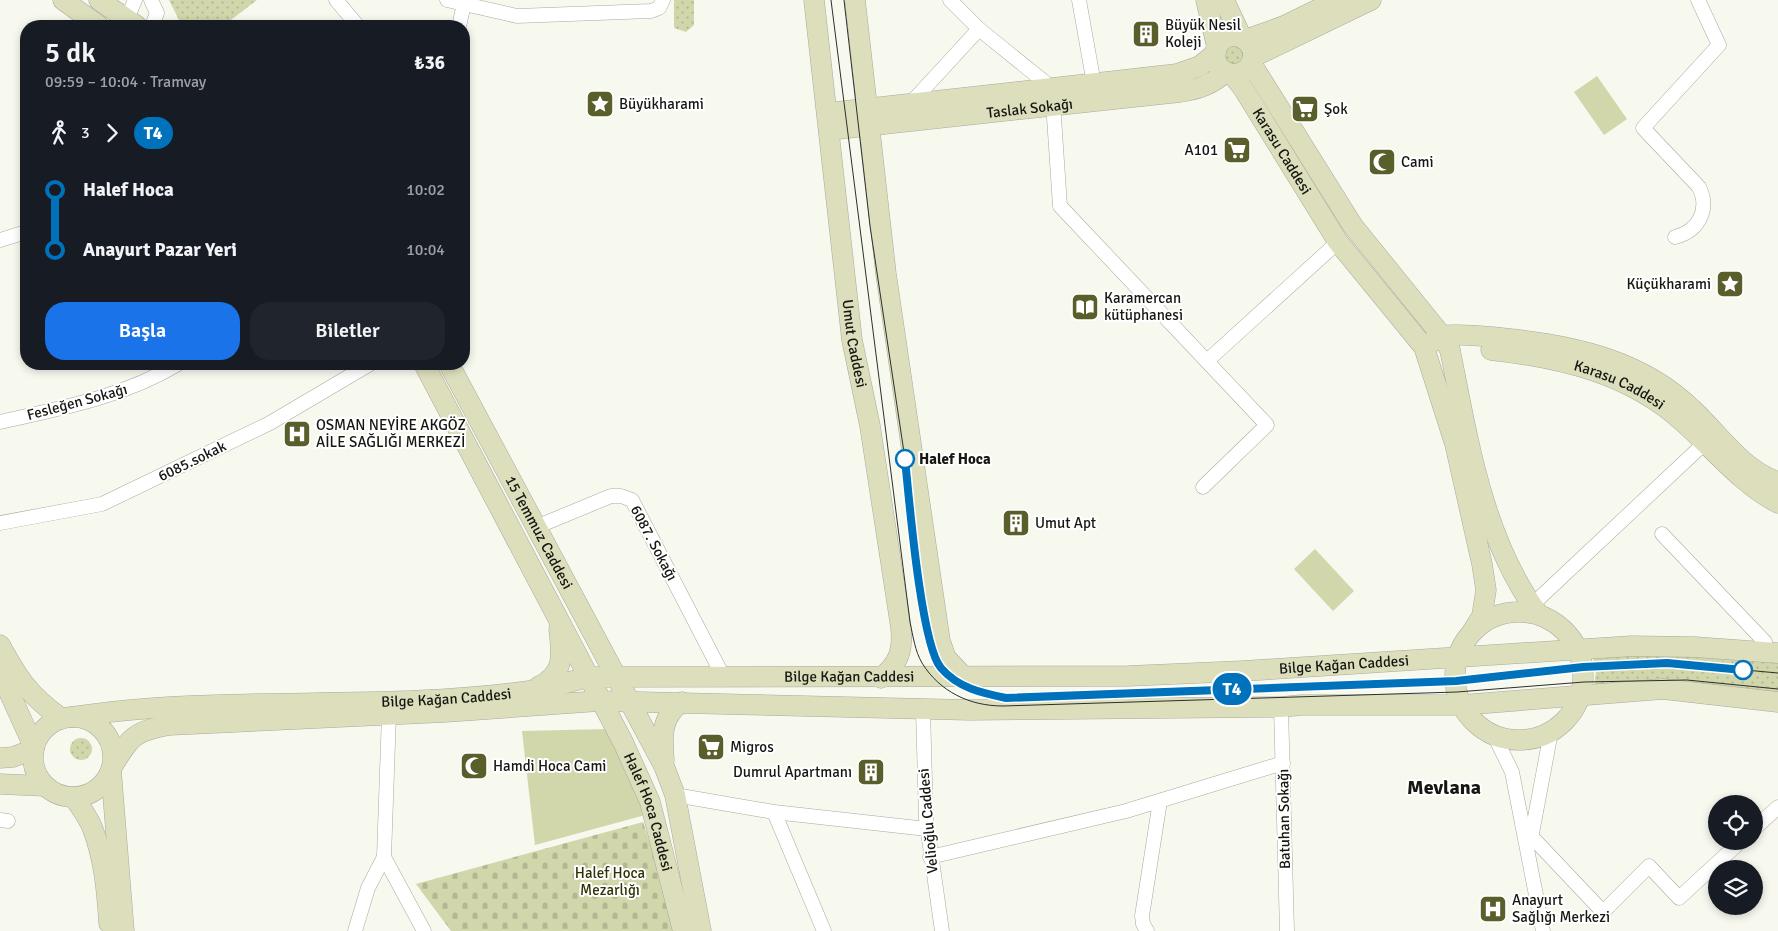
<!DOCTYPE html>
<html lang="tr">
<head>
<meta charset="utf-8">
<style>
	body { margin:0; font-family:Signika,sans-serif; background:#20242c; color:#f1f3f6; height:100vh; display:flex; flex-direction:column; font-size:19px; white-space:nowrap }
	* { box-sizing:border-box; margin:0 }
	p { font-size:16px; color:#9ea1a6 }
	.icon { flex:none; width:28px; height:28px; fill:none; stroke:currentColor; stroke-width:2; stroke-linecap:round; stroke-linejoin:round }
	.map { position:relative; flex:1; overflow:hidden }
	.panel { position:absolute; left:20px; top:20px; width:450px; height:350px; display:flex; flex-direction:column; background:#171b24; border-radius:20px; box-shadow:0 2px 8px #0003 }
	.panel>* { flex:none }
	.badge { padding:0 10px; border-radius:16px; font-size:18px; line-height:32px }
	.fabs { position:absolute; left:1708px; top:795px; display:grid; gap:10px }
	.fabs a { display:grid; place-items:center; width:55px; height:55px; border-radius:50%; background:#171b24; box-shadow:0 2px 8px #0003; font-size:25px }
	.map>.badge { position:absolute; translate:-50% -50%; box-shadow:0 0 0 2px #fff }
	.legs { display:flex; align-items:center; gap:8px; height:55px; padding:0 25px; font-size:16px }
	.legs p { margin-inline-start:auto }
	.summary { display:flex; align-items:center; justify-content:space-between; height:85px; padding:0 25px }
	h1 { font-size:28px; font-weight:600; line-height:38px }
	.cta { display:flex; gap:10px; margin-top:auto; padding:10px 25px }
	.cta a { flex:1; height:58px; border-radius:20px; background:#1a73e8; color:#fff; font-size:20px; font-weight:600; line-height:58px; text-align:center }
	.cta a+a { background:#20242c; color:#f1f3f6 }
	ul { padding:0 25px; list-style:none }
	li { display:flex; align-items:center; gap:18px; height:60px; font-size:19px }
	li i { display:grid; place-items:center; width:8px; height:100%; margin:0 6px; background:currentColor }
	li i::after { content:''; width:12px; height:12px; margin:-6px; border:4px solid; border-radius:50%; background:#171b24 }
	li p { margin-inline-start:auto }
	li:first-child i { background:linear-gradient(#0000 50%,currentColor 0) }
	li:last-child i { background:linear-gradient(currentColor 50%,#0000 0) }
	.map>svg:first-child { display:block }
	.grass { fill:url(#grass-dots) }
	.cemetery { fill:url(#cemetery-stones) }
	.green { fill:#d1d6ab }
	.lines { fill:none; stroke-linecap:round; stroke-linejoin:round }
	.street-casing { stroke:#a8a9a0; stroke-width:15 }
	.secondary-casing { stroke:#a8a9a0; stroke-width:21 }
	.street { stroke:#fff; stroke-width:14 }
	.secondary { stroke:#dddfbc; stroke-width:20 }
	.tram { stroke:#2d2e2a; stroke-width:1 }
	.line-1-casing { stroke:#fff; stroke-width:11 }
	.line-1 { stroke:#0072bc; stroke-width:8 }
	.stop-1-dot { fill:#fff; stroke:#0072bc; stroke-width:2.5 }
	.labels { text-anchor:middle; stroke-width:4; stroke-linejoin:round; paint-order:stroke }
	.poi-label { font-size:15px; fill:#161613; stroke:#fff; text-anchor:start }
	.street-label { font-size:15px; fill:#161613; stroke:#fff }
	.stop-label { font-size:15px; font-weight:bold; fill:#161613; stroke:#fff; text-anchor:start }
	.park-label { font-size:15px; fill:#303303; stroke:#fff }
	.district-label { font-size:20px; font-weight:bold; fill:#161613; stroke:#fff }
</style>
</head>
<body>
<div class="map">
<svg width="1778" height="931" viewBox="0 0 1778 931">
	<defs>
		<pattern id="grass-dots" width="8" height="8" patternUnits="userSpaceOnUse" patternTransform="scale(1.25)"><rect width="8" height="8" fill="#d1d6ab"/><path d="M2 2h.1M6 6h.1" fill="none" stroke="#b3b792" stroke-width="1.8" stroke-linecap="round"/></pattern>
		<pattern id="cemetery-stones" width="16" height="16" patternUnits="userSpaceOnUse" patternTransform="scale(1.25)"><rect width="16" height="16" fill="#d1d6ab"/><path d="M2 7V4a2 2 0 0 1 4 0v3zM10 15v-3a2 2 0 0 1 4 0v3z" fill="#b3b792"/></pattern>
	</defs>
	<rect width="100%" height="100%" fill="#f7f9ef"/>
	<g class="grass">
		<polygon points="169,0 257,0 223,26 182,26"/>
		<polygon points="674,0 694,0 694,25 686,32 674,28"/>
		<circle cx="1234" cy="55" r="10"/>
		<polygon points="1611,653 1778,661 1778,693 1594,687 1596,671 1592,654"/>
		<circle cx="81" cy="749" r="11"/>
	</g>
	<polygon class="cemetery" points="643,822 679,931 451,931 416,884"/>
	<g class="green">
		<polygon points="1597,76 1627,119 1604,135 1574,92"/>
		<polygon points="1315,549 1354,591 1333,611 1294,569"/>
		<polygon points="608,729 649,814 535,845 522,731"/>
	</g>
	<g class="lines">
		<g class="street-casing">
			<g id="street">
				<polyline points="151,0 157,13 152,26"/>
				<polyline points="336,0 358,26"/>
				<polyline points="447,0 517,16 651,11 659,8 663,0"/>
				<polyline points="950,0 979,29 1052,88 1060,206 1267,425 1203,487"/>
				<polyline points="1079,0 1094,84"/>
				<polyline points="127,19 135,0"/>
				<polyline points="459,26 464,4"/>
				<polyline points="910,104 979,29"/>
				<path d="M1675 237C1699 231 1710 209 1699 187L1643 128 1719 45 1698 0"/>
				<polyline points="0,240 26,232"/>
				<polyline points="1207,361 1338,242"/>
				<path d="M0 422C62 408 123 397 178 364"/>
				<polyline points="0,523 102,504 270,423 370,364"/>
				<polyline points="536,527 611,496 621,496 632,500 723,676"/>
				<polyline points="1662,534 1765,642 1767,652"/>
				<polyline points="1532,605 1710,438"/>
				<polyline points="1281,707 1287,931"/>
				<polyline points="923,710 926,818 942,931"/>
				<polyline points="389,714 384,857 424,931"/>
				<polyline points="1494,735 1512,772 1543,931"/>
				<polyline points="675,795 774,812 927,829"/>
				<polyline points="774,812 824,931"/>
				<polyline points="0,820 8,821"/>
				<polyline points="1754,829 1778,807"/>
				<polyline points="1531,836 1603,912 1649,866 1679,898 1741,841"/>
				<polyline points="1530,844 1551,732"/>
				<polyline points="930,857 1126,811 1283,763"/>
				<polyline points="355,931 368,888 384,857"/>
				<polyline points="1147,931 1143,924 1142,916 1160,801"/>
			</g>
		</g>
		<g class="secondary-casing">
			<g id="secondary">
				<polyline points="63,0 99,26"/>
				<polyline points="99,0 137,26"/>
				<path id="s1" d="M814 0 852 340 870 426 901 628C903 651 899 663 881 678"/>
				<polyline points="855,0 886,274 940,641 946,658 963,676"/>
				<polyline points="1206,0 1217,47"/>
				<polyline points="1224,0 1242,38"/>
				<circle cx="1234" cy="55" r="19"/>
				<polyline points="1245,40 1284,26 1337,0"/>
				<polyline points="1253,57 1371,0"/>
				<path d="M1251 63 1353 226 1442 336 1450 350C1468 440 1483 540 1539 615"/>
				<path id="s2" d="M1232 74 1243 88 1338 242 1424 347 1455 444 1482 564 1486 590 1482 616 1472 632"/>
				<polyline points="827,113 1177,74 1200,66 1216,53"/>
				<path id="s3" d="M829 130 1180 92C1199 89 1211 85 1226 72"/>
				<path d="M1432 342C1435 340 1439 337 1442 336 1453 333 1497 337 1511 339 1576 346 1643 361 1692 409 1720 435 1741 469 1778 482"/>
				<path id="s4" d="M1491 350C1561 358 1629 373 1683 422 1714 449 1741 484 1778 503"/>
				<path id="s5" d="M424 364 623 742 650 802 683 931"/>
				<path id="s6" d="M449 364 664 766 675 795 701 931"/>
				<circle cx="1519" cy="676" r="64"/>
				<path d="M0 645C19 680 29 695 62 719"/>
				<polyline points="0,672 34,747"/>
				<path d="M538 687C565 674 562 656 559 629"/>
				<path id="s7" d="M72 717C223 694 378 712 529 691 548 689 568 682 588 677L1128 676 1243 671 1632 646 1695 647 1778 653"/>
				<circle cx="73" cy="757" r="40"/>
				<polyline points="0,758 13,757 34,749"/>
				<path d="M664 760C662 736 661 716 682 702"/>
				<path d="M112 767C130 737 134 731 170 725L445 712 599 701 970 710 1281 707 1302 705H1462L1663 689 1778 702"/>
				<polyline points="111,770 124,931"/>
				<polyline points="0,784 45,786"/>
				<path d="M74 797C80 807 88 817 92 827 104 857 107 891 109 923"/>
			</g>
		</g>
		<use href="#street" class="street"/>
		<use href="#secondary" class="secondary"/>
		<g class="tram">
			<path d="M831 0 910 622C913 636 915 651 922 663 940 692 970 706 1003 706L1457 692 1584 682 1687 680 1778 689"/>
			<path d="M844 0 870 226 905 459 928 633C940 680 960 689 1006 698L1456 681 1583 667 1667 663 1778 673"/>
		</g>
	</g>
	<g class="lines">
		<g class="line-1-casing">
			<path id="line-1" d="M905 459C909 498 921 645 941 668 958 688 982 693 1006 698L1456 681 1583 667 1667 663 1743 670"/>
		</g>
		<use href="#line-1" class="line-1"/>
	</g>
	<defs>
		<g id="building-square" transform="scale(1.4375)"><rect x="-9" y="-9" width="18" height="18" rx="4" fill="#5a5e2b" stroke="#fff"/><path d="M-4-6H4V6H1V3H-1V6H-4ZM-2.5-4.3h1.7v1.8h-1.7ZM.8-4.3h1.7v1.8H.8ZM-2.5-1h1.7V.8h-1.7ZM.8-1h1.7V.8H.8Z" fill="#fff"/></g>
		<g id="sight-square" transform="scale(1.4375)"><rect x="-9" y="-9" width="18" height="18" rx="4" fill="#5a5e2b" stroke="#fff"/><path d="M0-6L1.8-2.2L6-1.7L2.9 1.2L3.7 5.4L0 3.3L-3.7 5.4L-2.9 1.2L-6-1.7L-1.8-2.2Z" fill="#fff"/></g>
		<g id="supermarket-square" transform="scale(1.4375)"><rect x="-9" y="-9" width="18" height="18" rx="4" fill="#5a5e2b" stroke="#fff"/><path d="M-6-5.5h2.5l.6 2H6L4.5 2H-2.5L-4.4-4H-6ZM-1.5 3.2a1.3 1.3 0 1 0 .1 0ZM3 3.2a1.3 1.3 0 1 0 .1 0Z" fill="#fff"/></g>
		<g id="mosque-square" transform="scale(1.4375)"><rect x="-9" y="-9" width="18" height="18" rx="4" fill="#5a5e2b" stroke="#fff"/><path d="M3.5-4.9A6 6 0 1 0 3.5 4.9A5 5 0 1 1 3.5-4.9Z" fill="#fff"/></g>
		<g id="library-square" transform="scale(1.4375)"><rect x="-9" y="-9" width="18" height="18" rx="4" fill="#5a5e2b" stroke="#fff"/><path d="M-6-4Q-3-5.5-.7-3.5V5Q-3 3-6 4ZM6-4Q3-5.5 .7-3.5V5Q3 3 6 4Z" fill="#fff"/></g>
		<g id="hospital-square" transform="scale(1.4375)"><rect x="-9" y="-9" width="18" height="18" rx="4" fill="#5a5e2b" stroke="#fff"/><path d="M-5-5h3v3.5h4V-5h3V5h-3V1.5h-4V5h-3Z" fill="#fff"/></g>
	</defs>
	<g fill-rule="evenodd">
		<use href="#building-square" x="1146" y="34"/>
		<use href="#sight-square" x="600" y="104"/>
		<use href="#supermarket-square" x="1305" y="109"/>
		<use href="#supermarket-square" x="1237" y="150"/>
		<use href="#mosque-square" x="1382" y="162"/>
		<use href="#sight-square" x="1730" y="284"/>
		<use href="#library-square" x="1085" y="307"/>
		<use href="#hospital-square" x="297" y="434"/>
		<use href="#building-square" x="1016" y="523"/>
		<use href="#supermarket-square" x="711" y="747"/>
		<use href="#mosque-square" x="474" y="766"/>
		<use href="#building-square" x="871" y="772"/>
		<use href="#hospital-square" x="1493" y="909"/>
	</g>
	<g class="stop-1-dot">
		<circle cx="905" cy="459" r="9"/>
		<circle cx="1743" cy="670" r="9"/>
	</g>
	<g class="labels">
		<g class="poi-label">
			<text x="1165" y="30">Büyük Nesil<tspan x="1165" dy="17">Koleji</tspan></text>
			<text x="619" y="109">Büyükharami</text>
			<text x="1324" y="114">Şok</text>
			<text x="1218" y="155" text-anchor="end">A101</text>
			<text x="1401" y="167">Cami</text>
			<text x="1711" y="289" text-anchor="end">Küçükharami</text>
			<text x="1104" y="303">Karamercan<tspan x="1104" dy="17">kütüphanesi</tspan></text>
			<text x="316" y="430">OSMAN NEYİRE AKGÖZ<tspan x="316" dy="17">AİLE SAĞLIĞI MERKEZİ</tspan></text>
			<text x="1035" y="528">Umut Apt</text>
			<text x="730" y="752">Migros</text>
			<text x="493" y="771">Hamdi Hoca Cami</text>
			<text x="852" y="777" text-anchor="end">Dumrul Apartmanı</text>
			<text x="1512" y="905">Anayurt<tspan x="1512" dy="17">Sağlığı Merkezi</tspan></text>
		</g>
		<g class="street-label">
			<text dy="5" stroke="none"><textPath href="#s3" startOffset="202">Taslak Sokağı</textPath></text>
			<text dy="5" stroke="none"><textPath href="#s2" startOffset="92">Karasu Caddesi</textPath></text>
			<text dy="5" stroke="none"><textPath href="#s1" startOffset="346">Umut Caddesi</textPath></text>
			<text dy="5" stroke="none"><textPath href="#s4" startOffset="134">Karasu Caddesi</textPath></text>
			<text transform="translate(77 402) rotate(-15)" y="5">Fesleğen Sokağı</text>
			<text transform="translate(192 461) rotate(-26)" y="5">6085.sokak</text>
			<text dy="5" stroke="none"><textPath href="#s6" startOffset="191">15 Temmuz Caddesi</textPath></text>
			<text transform="translate(654 543) rotate(62)" y="5">6087. Sokağı</text>
			<text dy="5" stroke="none"><textPath href="#s7" startOffset="1275">Bilge Kağan Caddesi</textPath></text>
			<text dy="5" stroke="none"><textPath href="#s7" startOffset="780">Bilge Kağan Caddesi</textPath></text>
			<text dy="5" stroke="none"><textPath href="#s7" startOffset="375">Bilge Kağan Caddesi</textPath></text>
			<text dy="5" stroke="none"><textPath href="#s5" startOffset="502">Halef Hoca Caddesi</textPath></text>
			<text transform="translate(1284 819) rotate(-91)" y="5">Batuhan Sokağı</text>
			<text transform="translate(928 821) rotate(-95)" y="5">Velioğlu Caddesi</text>
		</g>
		<g class="stop-label">
			<text x="919" y="464">Halef Hoca</text>
		</g>
		<g class="park-label">
			<text x="610" y="878">Halef Hoca<tspan x="610" dy="17">Mezarlığı</tspan></text>
		</g>
		<g class="district-label">
			<text x="1444" y="794">Mevlana</text>
		</g>
	</g>
</svg>
<div class="fabs">
<a><svg class="icon" aria-label="locate" viewBox="0 0 24 24"><circle cx="12" cy="12" r="6"/><path d="M12 2v4M12 18v4M2 12h4M18 12h4"/></svg></a>
<a><svg class="icon" aria-label="layers" viewBox="0 0 24 24"><path d="M12 4l9 5-9 5-9-5zM3 14l9 5 9-5"/></svg></a>
</div>
<b class="badge" style="left:1232px;top:689px;background:#0072bc;color:#fff">T4</b>
<section class="panel">
<div class="summary"><div><h1>5 dk</h1><p>09:59 – 10:04 · Tramvay</p></div><b>₺36</b></div>
<div class="legs"><svg class="icon" aria-label="walk" viewBox="0 0 24 24"><circle cx="13" cy="4" r="2"/><path d="M13 8l-2 6 4 7M11 14l-3 7M7 12l3-4h3l4 4"/></svg>3<svg class="icon" aria-label="forward" viewBox="0 0 24 24"><path d="M9 5l7 7-7 7"/></svg><b class="badge" style="background:#0072bc;color:#fff">T4</b></div>
<ul>
<li><i style="color:#0072bc"></i><b>Halef Hoca</b><p>10:02</p></li>
<li><i style="color:#0072bc"></i><b>Anayurt Pazar Yeri</b><p>10:04</p></li>
</ul>
<div class="cta"><a>Başla</a><a>Biletler</a></div>
</section>
</div>
</body>
</html>
